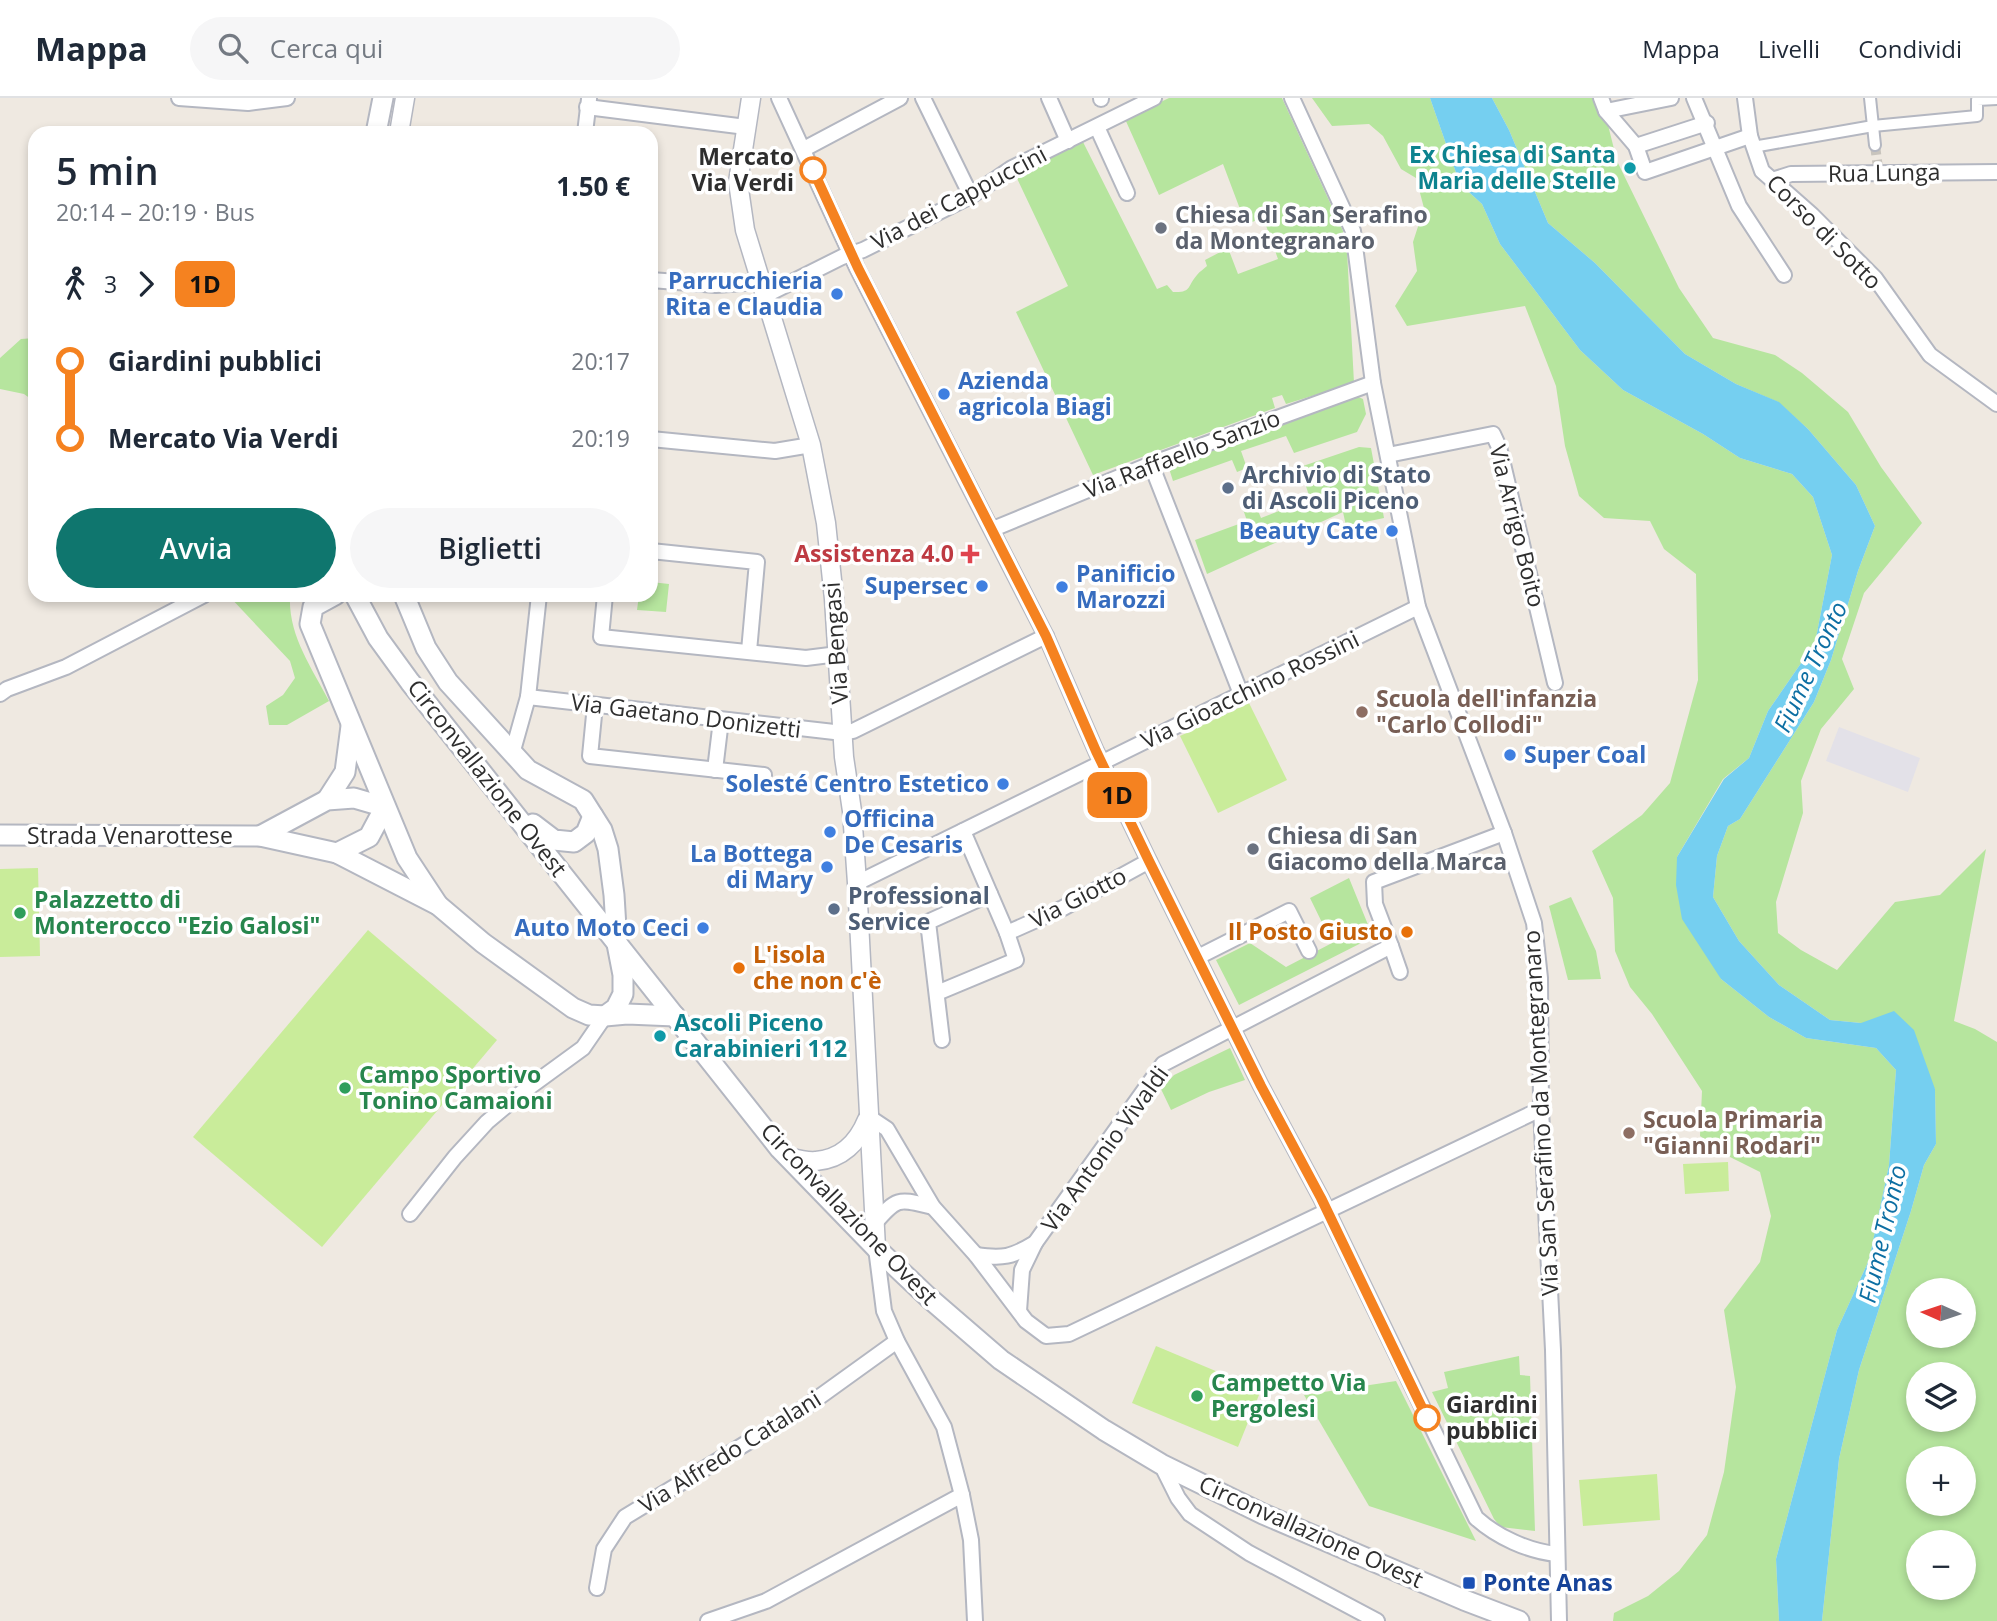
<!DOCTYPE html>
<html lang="it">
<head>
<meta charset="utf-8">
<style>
	body { margin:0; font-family:"Open Sans",sans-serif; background:#f6f6f7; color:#1f2937; height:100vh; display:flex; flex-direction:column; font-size:26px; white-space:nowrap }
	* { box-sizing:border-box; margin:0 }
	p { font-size:23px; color:#747a83 }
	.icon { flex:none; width:38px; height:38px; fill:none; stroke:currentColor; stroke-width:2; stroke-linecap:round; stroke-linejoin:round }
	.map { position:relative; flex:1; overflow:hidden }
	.sheet { position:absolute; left:28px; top:28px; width:630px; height:476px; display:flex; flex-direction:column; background:#fff; border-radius:21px; box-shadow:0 4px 10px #0003 }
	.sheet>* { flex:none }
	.badge { padding:0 14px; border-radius:10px; font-size:24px; line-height:46px }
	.needle { width:46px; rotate:273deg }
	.fabs { position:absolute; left:1906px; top:1180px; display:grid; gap:14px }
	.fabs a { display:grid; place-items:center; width:70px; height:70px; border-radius:50%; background:#fff; box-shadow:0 4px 10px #0003; font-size:35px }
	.map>.badge { position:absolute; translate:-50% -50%; box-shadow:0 0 0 4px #fff }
	.legs { display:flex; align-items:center; gap:10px; height:77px; padding:0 28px; font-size:23px }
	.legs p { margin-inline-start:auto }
	.overview { display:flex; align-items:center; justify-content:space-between; height:119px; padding:0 28px }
	h1 { font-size:38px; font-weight:600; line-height:52px }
	.cta { display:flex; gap:14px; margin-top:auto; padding:14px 28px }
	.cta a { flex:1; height:80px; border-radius:42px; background:#0f766e; color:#fff; font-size:28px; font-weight:600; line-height:80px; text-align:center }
	.cta a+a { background:#f6f6f7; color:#1f2937 }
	ul { padding:0 28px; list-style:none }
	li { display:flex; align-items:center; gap:24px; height:77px; font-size:26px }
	li i { display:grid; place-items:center; width:10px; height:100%; margin:0 9px; background:currentColor }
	li i::after { content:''; width:18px; height:18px; margin:-9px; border:5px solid; border-radius:50%; background:#fff }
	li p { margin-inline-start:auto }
	li:first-child i { background:linear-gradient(#0000 50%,currentColor 0) }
	li:last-child i { background:linear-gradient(currentColor 50%,#0000 0) }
	header { display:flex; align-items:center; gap:42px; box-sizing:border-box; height:98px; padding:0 35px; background:#fff; border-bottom:2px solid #e0e1e3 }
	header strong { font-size:33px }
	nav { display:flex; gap:38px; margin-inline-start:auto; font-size:24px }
	.search { width:490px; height:63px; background:#f6f6f7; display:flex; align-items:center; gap:18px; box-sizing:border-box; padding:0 24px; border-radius:38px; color:#747a83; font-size:26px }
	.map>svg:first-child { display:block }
	.industrial { fill:#e3e1e8 }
	.green { fill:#b6e59e; fill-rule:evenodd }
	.pitch { fill:#c9ec9a }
	.water { fill:#75cff0 }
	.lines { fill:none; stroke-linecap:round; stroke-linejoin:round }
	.pedestrian-tunnel { stroke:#c8c4bd; stroke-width:10; stroke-dasharray:10 5; stroke-linecap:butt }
	.pedestrian-casing { stroke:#b4b7c1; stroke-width:14 }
	.minor-casing { stroke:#b4b7c1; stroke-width:18 }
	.tertiary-casing { stroke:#b4b7c1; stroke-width:21 }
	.secondary-casing { stroke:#b4b7c1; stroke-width:23 }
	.pedestrian { stroke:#fff; stroke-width:10 }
	.minor { stroke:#fff; stroke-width:14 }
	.tertiary { stroke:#fff; stroke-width:18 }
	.secondary { stroke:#fff; stroke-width:19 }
	.line-1-casing { stroke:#fff; stroke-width:16 }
	.line-1 { stroke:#f58220; stroke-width:10 }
	.culture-dot { fill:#0f9aa8; stroke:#fff; stroke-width:2.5 }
	.stop-1-dot { fill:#fff; stroke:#f58220; stroke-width:3.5 }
	.worship-dot { fill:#6b7280; stroke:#fff; stroke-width:2.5 }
	.shop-dot { fill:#3f7fe0; stroke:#fff; stroke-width:2.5 }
	.service-dot { fill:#5c6f8a; stroke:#fff; stroke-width:2.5 }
	.health-dot { fill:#e0444e; stroke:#fff; stroke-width:2.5 }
	.education-dot { fill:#8d6e63; stroke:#fff; stroke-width:2.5 }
	.leisure-dot { fill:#2e9e5b; stroke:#fff; stroke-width:2.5 }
	.food-dot { fill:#e8710a; stroke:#fff; stroke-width:2.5 }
	.transit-dot { fill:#1a4fb4; stroke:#fff; stroke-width:2.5 }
	.labels { text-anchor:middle; stroke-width:7; stroke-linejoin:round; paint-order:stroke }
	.culture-label { font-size:23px; font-weight:bold; fill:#0d838f; stroke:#fff; text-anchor:end }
	.stop-label { font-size:23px; font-weight:bold; fill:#2e2e2e; stroke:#fff; text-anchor:end }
	.street-label { font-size:23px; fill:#2e2e2e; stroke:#fff }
	.worship-label { font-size:23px; font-weight:bold; fill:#5b616d; stroke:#fff; text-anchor:start }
	.shop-label { font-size:23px; font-weight:bold; fill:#366cbe; stroke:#fff; text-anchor:end }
	.service-label { font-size:23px; font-weight:bold; fill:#4e5e75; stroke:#fff; text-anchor:start }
	.health-label { font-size:23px; font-weight:bold; fill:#be3a42; stroke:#fff; text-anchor:end }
	.education-label { font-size:23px; font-weight:bold; fill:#785e54; stroke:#fff; text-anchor:start }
	.leisure-label { font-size:23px; font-weight:bold; fill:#27864d; stroke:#fff; text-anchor:start }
	.food-label { font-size:23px; font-weight:bold; fill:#c56008; stroke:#fff; text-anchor:end }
	.transit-label { font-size:23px; font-weight:bold; fill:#164399; stroke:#fff; text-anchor:start }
	.water-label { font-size:24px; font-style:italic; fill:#0d6fa3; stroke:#fff }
</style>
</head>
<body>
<header>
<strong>Mappa</strong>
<div class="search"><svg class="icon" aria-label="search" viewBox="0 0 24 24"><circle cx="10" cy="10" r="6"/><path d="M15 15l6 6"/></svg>Cerca qui</div>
<nav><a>Mappa</a><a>Livelli</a><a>Condividi</a></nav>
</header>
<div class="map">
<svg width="1997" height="1523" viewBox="0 0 1997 1523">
	<rect width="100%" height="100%" fill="#efe9e1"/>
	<polygon class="industrial" points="1839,629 1920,660 1908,694 1826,663"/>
	<g class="green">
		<path d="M1169 0H1282L1343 133 1347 153 1354 285 1286 306 1282 297 1272 300 1275 310 1093 377 1016 214 1068 188 1014 74 1082 42 1157 191 1167 187 1173 194C1192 195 1187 188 1197 177 1200 173 1204 171 1207 168L1205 162 1228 150 1238 176 1278 161 1263 119 1246 127 1223 66 1159 97 1125 21Z"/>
		<polygon points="1312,0 1430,0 1460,86 1482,106 1500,146 1580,252 1623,292 1703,336 1740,360 1792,376 1813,399 1832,457 1815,545 1768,613 1749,660 1723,681 1677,759 1721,881 1769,919 1806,940 1876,950 1896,972 1889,1067 1869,1162 1837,1232 1776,1461 1779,1523 1613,1523 1614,1515 1648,1498 1679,1473 1707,1437 1724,1374 1736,1289 1724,1212 1760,1164 1771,1118 1760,1074 1724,1056 1700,1038 1702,993 1652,916 1630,889 1615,853 1613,800 1592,753 1642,717 1670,685 1698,582 1696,476 1664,451 1650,423 1604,420 1579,398 1565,348 1556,288 1525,208 1407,228 1395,208 1417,173 1413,144 1424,110 1416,80 1401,71 1383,38 1369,26 1332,28"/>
		<path d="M1492 0H1593L1608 27 1617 63 1679 190 1713 240 1775 257 1802 275 1848 314 1881 369 1922 425 1864 495 1842 561 1854 591 1821 631 1801 683 1803 715 1776 804 1778 835 1801 852 1837 872 1895 804 1940 797 1986 751 1954 923 1975 931 1997 944V1523H1822L1839 1361 1859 1272 1911 1113 1924 1067 1936 1046 1935 991 1861 925 1830 922 1779 887 1739 843 1713 799 1717 758 1728 728 1740 721 1814 604 1831 562 1858 473 1875 428 1856 387 1808 331 1778 304 1736 286 1685 256 1595 165 1548 125 1509 32ZM1918 1192H1964V1237H1918ZM1918 1276H1964V1321H1918ZM1918 1360H1964V1405H1918ZM1918 1444H1964V1489H1918Z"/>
		<polygon points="35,240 35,304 24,296 0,291 0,260 21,241"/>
		<polygon points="1356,298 1363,301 1366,316 1357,334 1294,355 1286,338 1241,353 1247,370 1237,374 1232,362 1173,383 1167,364"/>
		<polygon points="1359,349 1371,350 1384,420 1346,428 1343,414 1207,476 1195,442 1247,423 1240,402 1252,398 1261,420 1310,401 1300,369"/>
		<polygon points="651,484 669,486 666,514 637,512 639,497 651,497"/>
		<path d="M228 497H290C288 537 311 568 329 603L287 627H269L266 608 283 597 295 580 290 563Z"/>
		<polygon points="1349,780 1373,839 1239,907 1216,862 1250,845 1286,869 1332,845 1310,800"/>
		<polygon points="1571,799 1596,853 1601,881 1568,882 1549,808"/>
		<polygon points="1230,950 1245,982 1209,994 1171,1012 1161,991 1174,977"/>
		<polygon points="1519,1258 1520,1277 1530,1278 1535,1433 1501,1429 1494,1421 1432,1294 1448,1290 1444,1274"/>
		<polygon points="1396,1283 1476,1443 1369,1408 1304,1297"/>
	</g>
	<g class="pitch">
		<polygon points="1249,605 1287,682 1218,715 1180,638"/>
		<polygon points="38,770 40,858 0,859 0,771"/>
		<polygon points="368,832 497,942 322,1149 193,1039"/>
		<polygon points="1728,1064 1729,1093 1685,1096 1683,1066"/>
		<polygon points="1156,1248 1261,1292 1238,1349 1132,1305"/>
		<polygon points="1657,1376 1660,1422 1583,1428 1579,1382"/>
	</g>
	<polygon class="water" points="1430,0 1492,0 1509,32 1548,125 1595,165 1685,256 1736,286 1779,304 1808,331 1856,387 1875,428 1858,473 1831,562 1814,604 1740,721 1728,728 1717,758 1713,799 1739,843 1779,887 1830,922 1861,925 1894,913 1914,932 1935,991 1936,1046 1924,1067 1911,1113 1859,1272 1839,1361 1822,1523 1779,1523 1776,1461 1837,1232 1869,1162 1889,1067 1896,972 1876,950 1806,940 1769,919 1721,881 1682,821 1676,787 1677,759 1724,681 1749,660 1768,613 1815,545 1832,457 1813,399 1792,376 1740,360 1703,336 1623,292 1580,252 1500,146 1482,106 1460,86"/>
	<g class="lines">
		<polyline class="pedestrian-tunnel" points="1875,47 1878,70"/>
		<g class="pedestrian-casing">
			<g id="pedestrian">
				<polyline points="1870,0 1875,47"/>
				<polyline points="1753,49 1873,28 1977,18 1977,2 1997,1"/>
			</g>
		</g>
		<g class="minor-casing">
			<g id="minor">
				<polyline points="179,0 248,5 287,0"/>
				<path d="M779 0 857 170 1046 538 1096 653 1149 763 1261 988 1321 1100 1476 1420C1497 1439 1528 1453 1556 1456"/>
				<polyline points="923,0 971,98"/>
				<polyline points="1049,0 1068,43"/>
				<polyline points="1101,0 1101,1"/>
				<polyline points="1292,0 1353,133 1373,285 1418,509 1504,735 1534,825 1540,880 1541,1011 1553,1252 1559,1523"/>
				<polyline points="1601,0 1606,13 1636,48 1645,74 1750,38"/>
				<polyline points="1694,0 1739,108 1784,177"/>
				<polyline points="1745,0 1750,38 1762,73 1812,117 1875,180 1930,257 1997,306"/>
				<polyline points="587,9 746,29"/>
				<polyline points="1606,13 1671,0"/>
				<polyline points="1097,29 1127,95"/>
				<polyline points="585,35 589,1"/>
				<polyline points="1636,48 1707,25"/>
				<polyline points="804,51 900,0"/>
				<polyline points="1772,82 1791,76 1997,74"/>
				<polyline points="651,182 716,187 759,184"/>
				<polyline points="764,198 842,159 863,152 971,98 1012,70 1154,0"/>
				<polyline points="651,341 775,353 811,347"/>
				<polyline points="1388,357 1493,336 1499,349 1555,585"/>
				<polyline points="1151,366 1241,596"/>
				<polyline points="993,431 1151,366 1373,285"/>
				<polyline points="651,453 757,464 749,553"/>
				<polyline points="605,497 601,539 806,560 838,556"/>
				<polyline points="0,596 7,591 66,569 204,497"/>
				<polyline points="528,599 843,635 853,633 1046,538"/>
				<polyline points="595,607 590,658 764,677"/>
				<polyline points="512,656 528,599 539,497"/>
				<polyline points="715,672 721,622"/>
				<polyline points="857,785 1418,509"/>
				<polyline points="1007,835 1063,810 1149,763"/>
				<polyline points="1391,848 1400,874"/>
				<polyline points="1198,859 1289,813 1309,853"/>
				<polyline points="937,895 1016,862 1007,835 963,733"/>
				<polyline points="942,942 928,824 990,796"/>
				<polyline points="869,1019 887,1031 933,1109 976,1157 1026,1223 1046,1238 1069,1236 1541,1011"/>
				<polyline points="410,1116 455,1059 487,1024 520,996 583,950 605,918"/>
				<path d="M875 1125C898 1098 899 1101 933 1109"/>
				<polyline points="876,1150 884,1213 897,1243 944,1329 962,1397 971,1442 975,1523"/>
				<path d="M976 1157C1003 1161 1012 1159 1035 1145L1163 966 1391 848 1375 806 1374 784 1504 735"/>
				<polyline points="1019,1213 1022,1172 1035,1145"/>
				<polyline points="1161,1366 1178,1400 1190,1416 1249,1455 1377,1523"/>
				<polyline points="597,1490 604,1451 625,1419 804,1310 897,1243"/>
				<polyline points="708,1523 766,1503 962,1397"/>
			</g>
		</g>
		<g class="tertiary-casing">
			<g id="tertiary">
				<polyline points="751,0 738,84 745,132 811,347 826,425 834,501 844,659 852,713 857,785 876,1150"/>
				<polyline points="399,35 405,0"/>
				<path d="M788 1059C796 1061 808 1064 816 1063 842 1061 858 1044 867 1022"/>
			</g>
		</g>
		<g class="secondary-casing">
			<g id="secondary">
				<polyline points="376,35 383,0"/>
				<polyline points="335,497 313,509 310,526 407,760 438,807"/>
				<polyline points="355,497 378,540 410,584 780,1051 876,1150 928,1199 1001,1262 1104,1332 1161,1366 1263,1416 1464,1502 1519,1523"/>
				<polyline points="404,497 426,550 448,584 528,672 583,702 602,732 608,751 614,797 617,846 623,877 623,896 616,910 605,918"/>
				<polyline points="327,702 345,674 351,628"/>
				<polyline points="533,726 554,742 574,744 586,735 593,718"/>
				<polyline points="0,737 260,738 337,755 369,739 385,709"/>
				<polyline points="260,738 327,702 354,700 385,709"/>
				<polyline points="337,755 438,807 483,845 573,910 589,917 605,918 627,916 675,918"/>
			</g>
		</g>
		<use href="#pedestrian" class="pedestrian"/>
		<use href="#minor" class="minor"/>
		<use href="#tertiary" class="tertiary"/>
		<use href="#secondary" class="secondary"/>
	</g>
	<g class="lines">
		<g class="line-1-casing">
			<polyline id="line-1" points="813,72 858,170 1046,538 1096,653 1149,763 1261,988 1321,1100 1427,1320"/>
		</g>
		<use href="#line-1" class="line-1"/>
	</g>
	<g class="culture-dot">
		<circle cx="1630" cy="70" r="7"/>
		<circle cx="660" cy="938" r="7"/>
	</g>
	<g class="stop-1-dot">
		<circle cx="813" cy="72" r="12"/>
		<circle cx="1427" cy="1320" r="12"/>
	</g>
	<g class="worship-dot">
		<circle cx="1161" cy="130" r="7"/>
		<circle cx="1253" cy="751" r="7"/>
	</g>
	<g class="shop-dot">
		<circle cx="837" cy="196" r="7"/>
		<circle cx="944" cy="296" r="7"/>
		<circle cx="1392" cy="433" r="7"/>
		<circle cx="982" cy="488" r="7"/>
		<circle cx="1062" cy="489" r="7"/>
		<circle cx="1510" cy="657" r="7"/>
		<circle cx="1003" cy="686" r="7"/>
		<circle cx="830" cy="734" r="7"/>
		<circle cx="827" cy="769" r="7"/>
		<circle cx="703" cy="830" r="7"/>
	</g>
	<g class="service-dot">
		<circle cx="1228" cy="390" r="7"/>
		<circle cx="834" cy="811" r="7"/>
	</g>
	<path class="health-dot" d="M966.5 445.5h7v7h7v7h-7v7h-7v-7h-7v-7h7z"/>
	<g class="education-dot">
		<circle cx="1362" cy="614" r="7"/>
		<circle cx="1629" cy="1035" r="7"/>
	</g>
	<g class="leisure-dot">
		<circle cx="20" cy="815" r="7"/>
		<circle cx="345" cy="990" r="7"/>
		<circle cx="1197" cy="1298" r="7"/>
	</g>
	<g class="food-dot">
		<circle cx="1407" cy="834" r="7"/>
		<circle cx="739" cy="870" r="7"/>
	</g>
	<rect class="transit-dot" x="1462" y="1478" width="14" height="14" rx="3.5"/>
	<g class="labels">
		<g class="culture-label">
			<text x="1616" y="65">Ex Chiesa di Santa<tspan x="1616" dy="26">Maria delle Stelle</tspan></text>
			<text x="674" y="933" text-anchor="start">Ascoli Piceno<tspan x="674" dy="26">Carabinieri 112</tspan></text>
		</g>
		<g class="stop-label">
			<text x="794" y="67">Mercato<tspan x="794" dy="26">Via Verdi</tspan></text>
			<text x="1446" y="1315" text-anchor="start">Giardini<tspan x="1446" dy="26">pubblici</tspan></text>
		</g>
		<g class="street-label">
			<text transform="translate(1884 75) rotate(-1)" y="8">Rua Lunga</text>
			<text transform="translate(959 100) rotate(-28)" y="8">Via dei Cappuccini</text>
			<text transform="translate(1824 134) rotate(45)" y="8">Corso di Sotto</text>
			<text transform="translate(1182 356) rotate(-21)" y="8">Via Raffaello Sanzio</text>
			<text transform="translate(1517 428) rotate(76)" y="8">Via Arrigo Boito</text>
			<text transform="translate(836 545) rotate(-94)" y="8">Via Bengasi</text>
			<text transform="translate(1250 592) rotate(-26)" y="8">Via Gioacchino Rossini</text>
			<text transform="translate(686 618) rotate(7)" y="8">Via Gaetano Donizetti</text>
			<text transform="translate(487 680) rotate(52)" y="8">Circonvallazione Ovest</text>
			<text x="130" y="746">Strada Venarottese</text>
			<text transform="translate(1078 800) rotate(-27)" y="8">Via Giotto</text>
			<text transform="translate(1541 1015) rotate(-93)" y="8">Via San Serafino da Montegranaro</text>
			<text transform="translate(1105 1051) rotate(-54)" y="8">Via Antonio Vivaldi</text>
			<text transform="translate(849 1116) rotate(46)" y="8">Circonvallazione Ovest</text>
			<text transform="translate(730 1354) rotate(-32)" y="8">Via Alfredo Catalani</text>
			<text transform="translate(1311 1434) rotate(24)" y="8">Circonvallazione Ovest</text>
		</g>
		<g class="worship-label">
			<text x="1175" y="125">Chiesa di San Serafino<tspan x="1175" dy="26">da Montegranaro</tspan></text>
			<text x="1267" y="746">Chiesa di San<tspan x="1267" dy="26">Giacomo della Marca</tspan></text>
		</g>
		<g class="shop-label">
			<text x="823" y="191">Parrucchieria<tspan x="823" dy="26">Rita e Claudia</tspan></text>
			<text x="958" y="291" text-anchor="start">Azienda<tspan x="958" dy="26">agricola Biagi</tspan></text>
			<text x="1378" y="441">Beauty Cate</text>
			<text x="1076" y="484" text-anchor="start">Panificio<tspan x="1076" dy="26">Marozzi</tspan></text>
			<text x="968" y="496">Supersec</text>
			<text x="1524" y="665" text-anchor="start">Super Coal</text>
			<text x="989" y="694">Solesté Centro Estetico</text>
			<text x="844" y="729" text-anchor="start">Officina<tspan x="844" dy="26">De Cesaris</tspan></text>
			<text x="813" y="764">La Bottega<tspan x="813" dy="26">di Mary</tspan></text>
			<text x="689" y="838">Auto Moto Ceci</text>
		</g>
		<g class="service-label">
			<text x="1242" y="385">Archivio di Stato<tspan x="1242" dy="26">di Ascoli Piceno</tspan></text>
			<text x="848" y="806">Professional<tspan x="848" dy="26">Service</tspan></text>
		</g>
		<g class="health-label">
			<text x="954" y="464">Assistenza 4.0</text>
		</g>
		<g class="education-label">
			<text x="1376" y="609">Scuola dell'infanzia<tspan x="1376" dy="26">"Carlo Collodi"</tspan></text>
			<text x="1643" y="1030">Scuola Primaria<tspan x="1643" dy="26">"Gianni Rodari"</tspan></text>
		</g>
		<g class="leisure-label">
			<text x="34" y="810">Palazzetto di<tspan x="34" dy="26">Monterocco "Ezio Galosi"</tspan></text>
			<text x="359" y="985">Campo Sportivo<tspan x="359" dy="26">Tonino Camaioni</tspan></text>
			<text x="1211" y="1293">Campetto Via<tspan x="1211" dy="26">Pergolesi</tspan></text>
		</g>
		<g class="food-label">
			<text x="1393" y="842">Il Posto Giusto</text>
			<text x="753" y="865" text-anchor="start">L'isola<tspan x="753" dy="26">che non c'è</tspan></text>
		</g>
		<g class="transit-label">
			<text x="1483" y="1493">Ponte Anas</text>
		</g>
		<g class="water-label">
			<text transform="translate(1811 569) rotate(-65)" y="8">Fiume Tronto</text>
			<text transform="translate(1883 1136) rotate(-77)" y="8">Fiume Tronto</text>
		</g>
	</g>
</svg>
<div class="fabs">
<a><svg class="needle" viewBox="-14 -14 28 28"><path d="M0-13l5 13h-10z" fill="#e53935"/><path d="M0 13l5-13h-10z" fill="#747a83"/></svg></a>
<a><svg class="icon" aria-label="layers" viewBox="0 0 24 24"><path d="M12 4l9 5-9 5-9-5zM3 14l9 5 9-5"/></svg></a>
<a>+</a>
<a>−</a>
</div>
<b class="badge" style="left:1117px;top:697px;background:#f58220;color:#111">1D</b>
<section class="sheet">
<div class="overview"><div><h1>5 min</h1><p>20:14 – 20:19 · Bus</p></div><b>1.50 €</b></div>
<div class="legs"><svg class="icon" aria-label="walk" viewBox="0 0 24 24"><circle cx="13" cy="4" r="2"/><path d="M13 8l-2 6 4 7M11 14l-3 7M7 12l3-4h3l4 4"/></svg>3<svg class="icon" aria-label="forward" viewBox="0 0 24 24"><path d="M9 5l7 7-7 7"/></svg><b class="badge" style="background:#f58220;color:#111">1D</b></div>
<ul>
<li><i style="color:#f58220"></i><b>Giardini pubblici</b><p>20:17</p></li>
<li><i style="color:#f58220"></i><b>Mercato Via Verdi</b><p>20:19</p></li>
</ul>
<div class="cta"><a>Avvia</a><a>Biglietti</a></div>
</section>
</div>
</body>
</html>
